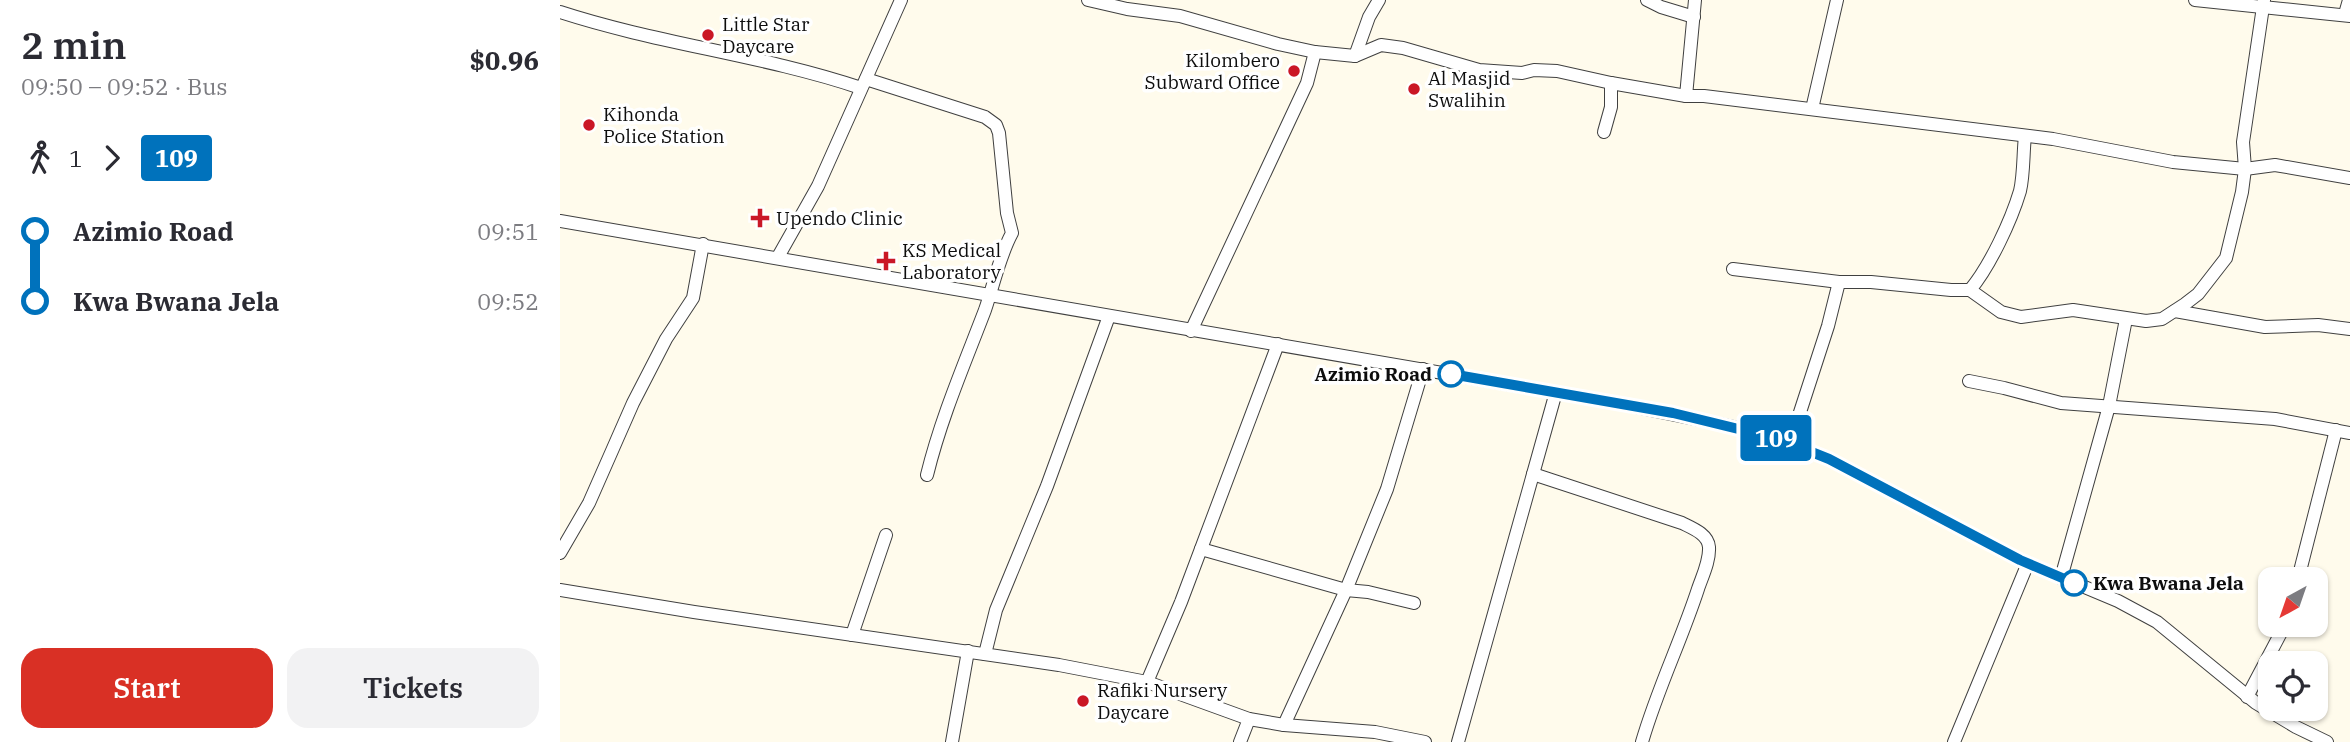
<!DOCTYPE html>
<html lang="en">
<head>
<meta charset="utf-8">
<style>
	body { margin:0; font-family:"IBM Plex Serif",serif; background:#f2f2f3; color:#2b2b33; height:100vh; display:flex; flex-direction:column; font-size:26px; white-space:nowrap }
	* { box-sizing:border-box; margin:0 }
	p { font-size:23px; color:#7c7c81 }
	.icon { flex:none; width:38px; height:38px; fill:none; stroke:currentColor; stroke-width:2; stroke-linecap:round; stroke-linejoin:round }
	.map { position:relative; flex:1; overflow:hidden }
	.drawer { display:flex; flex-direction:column; background:#fff; width:560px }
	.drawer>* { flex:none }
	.badge { padding:0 14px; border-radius:5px; font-size:24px; line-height:46px }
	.needle { width:46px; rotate:220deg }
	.controls { position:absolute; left:1698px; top:567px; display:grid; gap:14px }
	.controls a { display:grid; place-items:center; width:70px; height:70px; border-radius:14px; background:#fff; box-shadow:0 2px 5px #0004; font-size:35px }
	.map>.badge { position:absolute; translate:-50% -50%; box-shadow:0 0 0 4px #fff }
	.legs { display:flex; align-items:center; gap:10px; height:77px; padding:0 21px; font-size:23px }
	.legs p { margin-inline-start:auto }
	.head { display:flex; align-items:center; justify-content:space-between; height:119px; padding:0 21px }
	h1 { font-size:38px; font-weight:600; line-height:52px }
	.cta { display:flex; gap:14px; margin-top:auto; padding:14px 21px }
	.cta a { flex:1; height:80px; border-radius:21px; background:#d93025; color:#fff; font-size:28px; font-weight:600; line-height:80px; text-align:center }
	.cta a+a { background:#f2f2f3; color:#2b2b33 }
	ul { padding:0 21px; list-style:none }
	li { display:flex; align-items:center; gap:24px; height:70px; font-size:26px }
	li i { display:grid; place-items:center; width:10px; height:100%; margin:0 9px; background:currentColor }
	li i::after { content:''; width:18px; height:18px; margin:-9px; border:5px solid; border-radius:50%; background:#fff }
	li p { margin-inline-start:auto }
	li:first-child i { background:linear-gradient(#0000 50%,currentColor 0) }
	li:last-child i { background:linear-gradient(currentColor 50%,#0000 0) }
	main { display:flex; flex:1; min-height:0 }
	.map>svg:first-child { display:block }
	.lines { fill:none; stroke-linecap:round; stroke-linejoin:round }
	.minor-casing { stroke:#404040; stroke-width:14 }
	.minor { stroke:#fff; stroke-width:12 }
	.line-1-casing { stroke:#fff; stroke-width:16 }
	.line-1 { stroke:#0072bc; stroke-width:10 }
	.poi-dot { fill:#ca1726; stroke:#fff; stroke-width:2.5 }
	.stop-1-dot { fill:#fff; stroke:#0072bc; stroke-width:3.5 }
	.labels { text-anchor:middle; stroke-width:7; stroke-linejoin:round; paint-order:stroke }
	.poi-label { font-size:19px; fill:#0d0d0d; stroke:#fff; text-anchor:start }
	.stop-label { font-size:19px; font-weight:bold; fill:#0d0d0d; stroke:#fff; text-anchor:end }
</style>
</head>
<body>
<main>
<section class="drawer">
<div class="head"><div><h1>2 min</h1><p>09:50 – 09:52 · Bus</p></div><b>$0.96</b></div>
<div class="legs"><svg class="icon" aria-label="walk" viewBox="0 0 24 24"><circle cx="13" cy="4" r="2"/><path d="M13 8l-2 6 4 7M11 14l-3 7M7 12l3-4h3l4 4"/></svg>1<svg class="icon" aria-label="forward" viewBox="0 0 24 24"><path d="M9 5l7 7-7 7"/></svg><b class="badge" style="background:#0072bc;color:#fff">109</b></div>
<ul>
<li><i style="color:#0072bc"></i><b>Azimio Road</b><p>09:51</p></li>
<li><i style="color:#0072bc"></i><b>Kwa Bwana Jela</b><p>09:52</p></li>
</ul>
<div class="cta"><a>Start</a><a>Tickets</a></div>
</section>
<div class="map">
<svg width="1790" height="742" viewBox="0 0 1790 742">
	<rect width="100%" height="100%" fill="#fffbec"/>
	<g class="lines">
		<g class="minor-casing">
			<g id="minor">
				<polyline points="528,0 567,9 620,16 718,44 755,52 795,56 821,45 843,48 919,70 962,73 974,70 997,71 1051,83 1126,96 1144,96 1493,139 1613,162 1685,169 1715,165 1790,178"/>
				<polyline points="1087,0 1101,7 1134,17"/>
				<polyline points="1635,0 1790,16"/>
				<path d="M0 12C98 44 203 55 301 88"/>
				<polyline points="1785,14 1789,0"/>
				<polyline points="795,56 809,17 819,0"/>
				<path d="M306 79 425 117 436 125 439 133 447 213 452 233C439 257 434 284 425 310 404 365 381 418 367 475"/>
				<polyline points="1126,96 1135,0"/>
				<polyline points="1252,109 1277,0"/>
				<polyline points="1044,132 1051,107 1051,83"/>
				<polyline points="0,221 1051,402 1184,429 1218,439 1269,459 1460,560 1558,601 1597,622 1696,703 1736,727 1767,742"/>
				<polyline points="218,257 258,186 341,0"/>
				<path d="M1173 269 1279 282H1311L1391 290H1410C1430 266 1451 221 1460 191 1464 174 1463 153 1465 136"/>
				<polyline points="1410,290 1441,312 1461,317 1513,310 1586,321 1602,319 1625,304 1638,294 1666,258 1682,192 1685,169 1683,142 1704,0"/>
				<polyline points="1615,311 1705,327 1758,325 1790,329"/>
				<polyline points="631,331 747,83 755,52"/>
				<polyline points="1409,381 1444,388 1501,403 1715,419 1790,433"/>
				<polyline points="1230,443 1268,326 1279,282"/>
				<path d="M973 474 1122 523C1132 528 1148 534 1149 547 1150 561 1142 577 1138 589 1121 641 1097 690 1082 742"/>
				<polyline points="641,549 786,590 808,592 854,603"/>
				<polyline points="0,553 29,503 73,403 106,339 133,298 143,244"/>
				<polyline points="1501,578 1549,406 1566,319"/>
				<polyline points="1738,579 1776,430"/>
				<polyline points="0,590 134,612 499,665 587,682 689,719 724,725 815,732 865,742"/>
				<polyline points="292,635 326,535"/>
				<polyline points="425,654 436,610 487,486 549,316"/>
				<polyline points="587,682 621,602 718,344"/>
				<polyline points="1687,697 1725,625"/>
				<polyline points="724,725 786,590 827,489 863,369"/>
				<polyline points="392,742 408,651"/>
				<polyline points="680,742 689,719"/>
				<polyline points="898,742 996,392"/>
				<polyline points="1394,742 1468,563"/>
			</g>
		</g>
		<use href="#minor" class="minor"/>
	</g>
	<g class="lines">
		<g class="line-1-casing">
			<polyline id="line-1" points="891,374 1113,413 1219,439 1269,459 1460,560 1514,583"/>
		</g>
		<use href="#line-1" class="line-1"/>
	</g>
	<g class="poi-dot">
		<circle cx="148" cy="35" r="7"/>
		<circle cx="734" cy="71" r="7"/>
		<circle cx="854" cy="89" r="7"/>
		<circle cx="29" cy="125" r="7"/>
		<path d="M196.5 207.5h7v7h7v7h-7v7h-7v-7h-7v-7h7z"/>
		<path d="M322.5 250.5h7v7h7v7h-7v7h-7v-7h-7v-7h7z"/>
		<circle cx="523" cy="701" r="7"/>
	</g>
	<g class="stop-1-dot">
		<circle cx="891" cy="374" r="12"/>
		<circle cx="1514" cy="583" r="12"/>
	</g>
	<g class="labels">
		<g class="poi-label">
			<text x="162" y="31">Little Star<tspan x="162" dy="22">Daycare</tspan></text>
			<text x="720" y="67" text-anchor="end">Kilombero<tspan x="720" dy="22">Subward Office</tspan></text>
			<text x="868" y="85">Al Masjid<tspan x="868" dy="22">Swalihin</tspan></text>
			<text x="43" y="121">Kihonda<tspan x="43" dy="22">Police Station</tspan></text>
			<text x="216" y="225">Upendo Clinic</text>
			<text x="342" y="257">KS Medical<tspan x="342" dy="22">Laboratory</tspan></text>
			<text x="537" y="697">Rafiki Nursery<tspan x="537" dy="22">Daycare</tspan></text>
		</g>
		<g class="stop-label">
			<text x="872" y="381">Azimio Road</text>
			<text x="1533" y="590" text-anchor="start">Kwa Bwana Jela</text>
		</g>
	</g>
</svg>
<div class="controls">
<a><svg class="needle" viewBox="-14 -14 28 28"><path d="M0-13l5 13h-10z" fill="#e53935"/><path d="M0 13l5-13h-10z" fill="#7c7c81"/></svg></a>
<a><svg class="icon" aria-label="locate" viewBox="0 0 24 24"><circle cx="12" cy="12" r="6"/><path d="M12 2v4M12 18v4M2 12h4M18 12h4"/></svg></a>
</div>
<b class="badge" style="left:1216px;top:438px;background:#0072bc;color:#fff">109</b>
</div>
</main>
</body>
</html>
